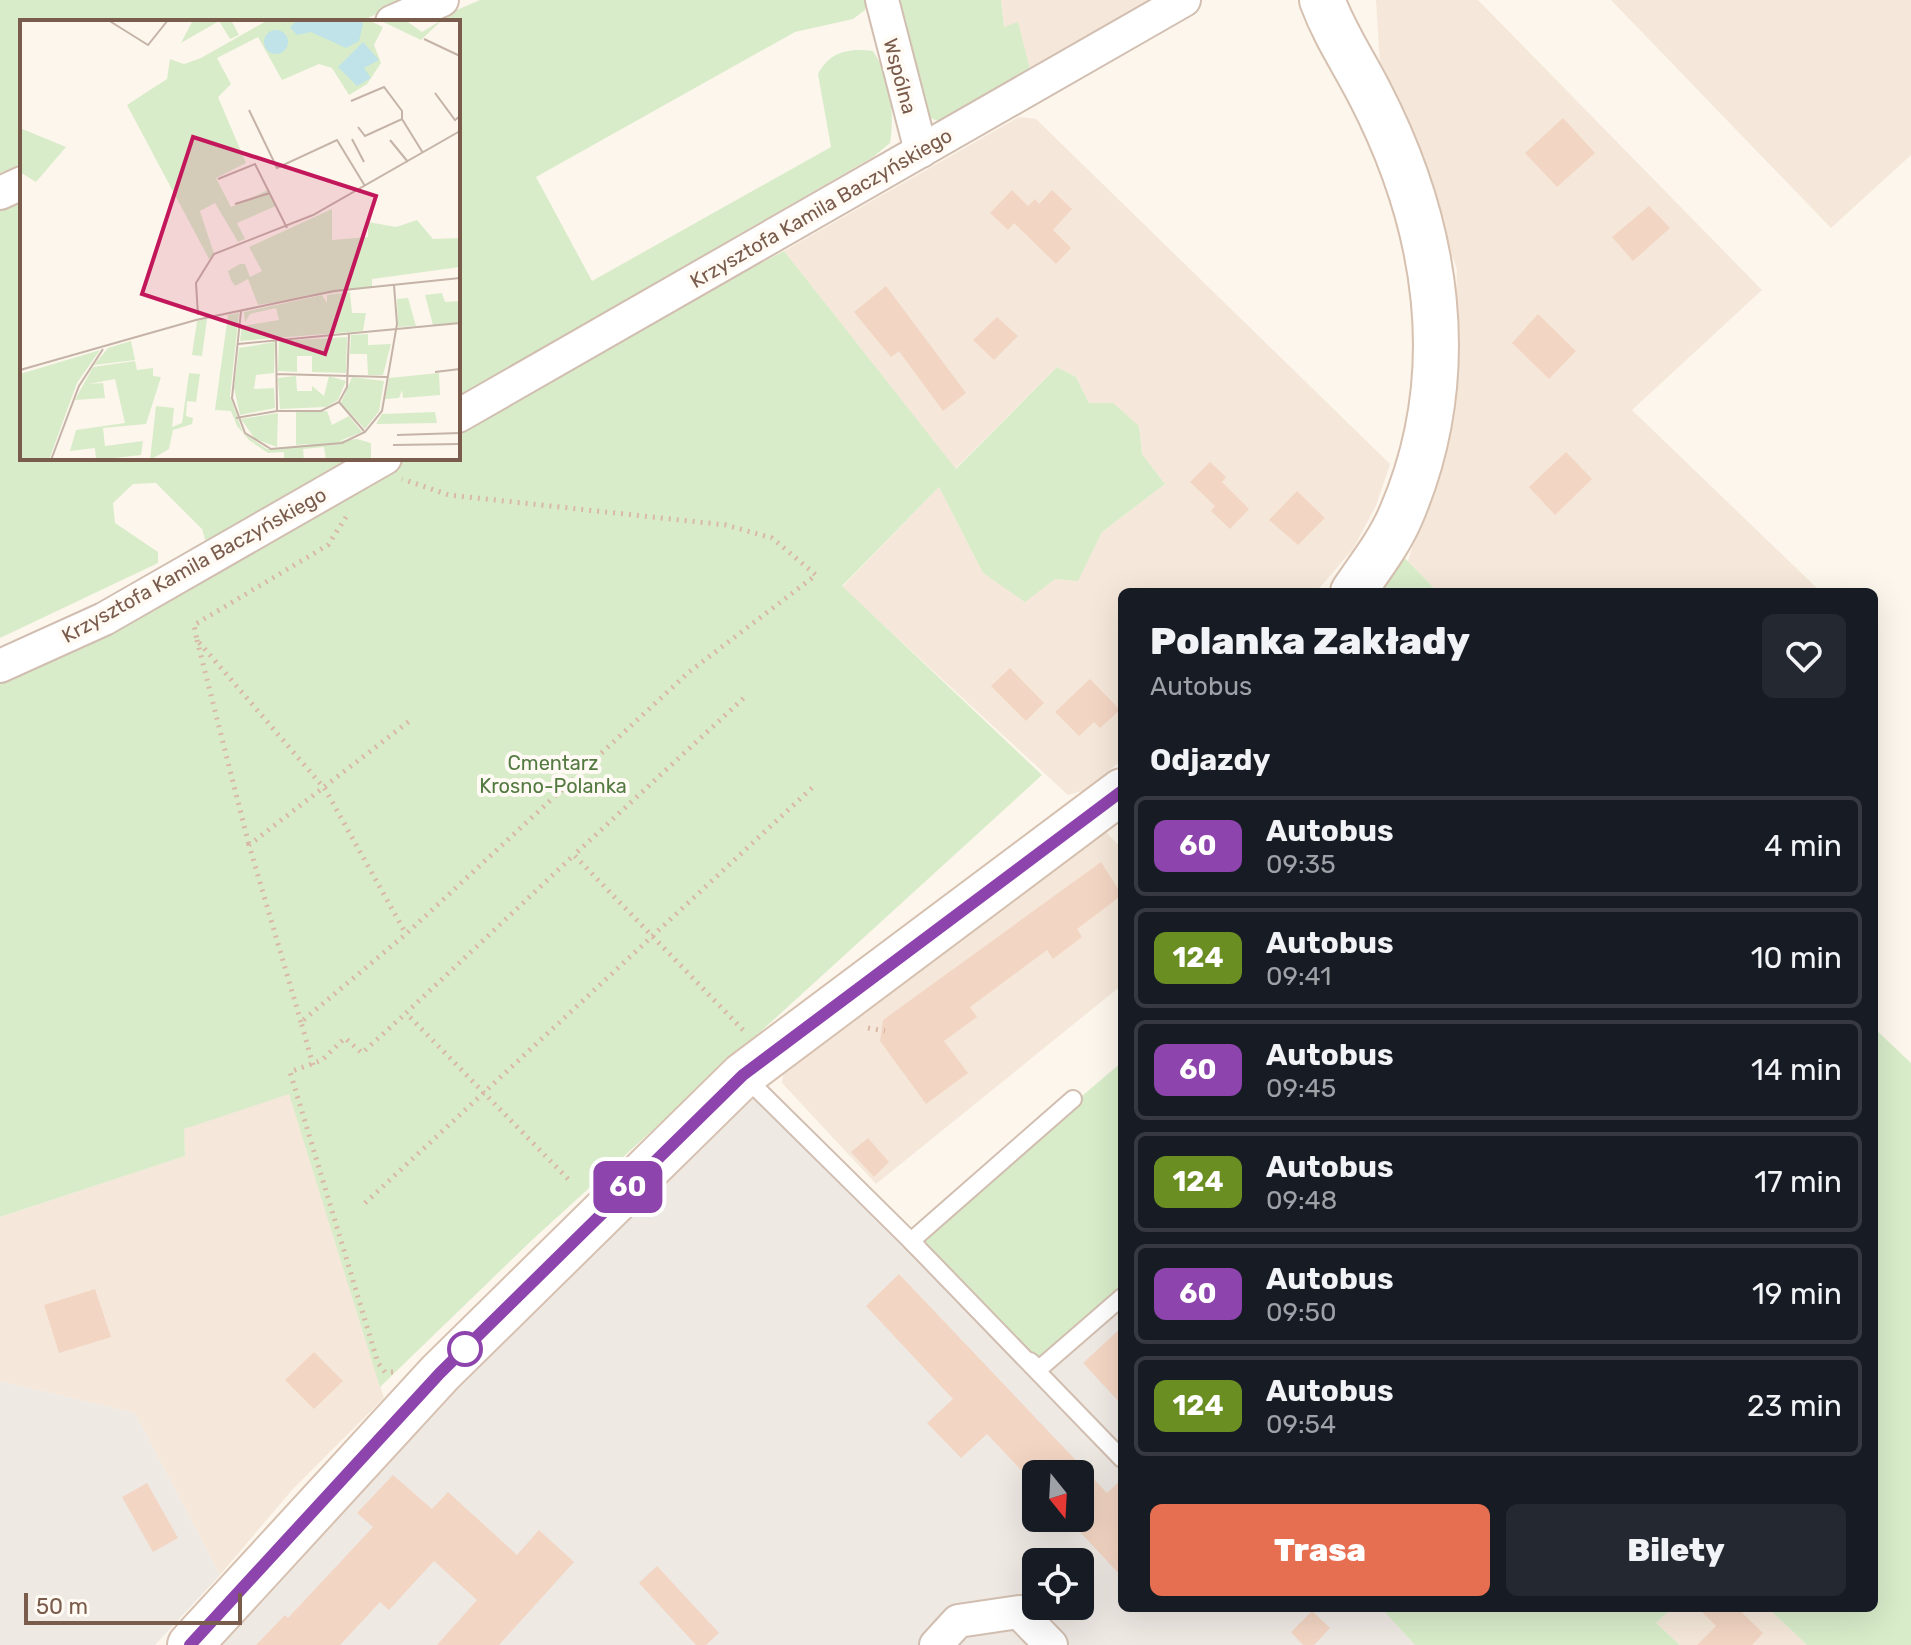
<!DOCTYPE html>
<html lang="pl">
<head>
<meta charset="utf-8">
<style>
	body { margin:0; font-family:Rubik,sans-serif; background:#242831; color:#f1f3f6; height:100vh; display:flex; flex-direction:column; font-size:30px; white-space:nowrap }
	* { box-sizing:border-box; margin:0 }
	p { font-size:26px; color:#9ea1a6 }
	.icon { flex:none; width:44px; height:44px; fill:none; stroke:currentColor; stroke-width:2; stroke-linecap:round; stroke-linejoin:round }
	.map { position:relative; flex:1; overflow:hidden }
	.panel { position:absolute; left:1118px; top:588px; width:760px; height:1024px; display:flex; flex-direction:column; background:#171b24; border-radius:12px; box-shadow:0 8px 32px #0002 }
	.panel>* { flex:none }
	.badge { padding:0 16px; border-radius:12px; font-size:28px; line-height:52px }
	.needle { width:52px; rotate:162deg }
	.controls { position:absolute; left:1022px; top:1460px; display:grid; gap:16px }
	.controls a { display:grid; place-items:center; width:72px; height:72px; border-radius:12px; background:#171b24; box-shadow:0 8px 32px #0002; font-size:40px }
	.scale { position:absolute; left:24px; bottom:20px; width:218px; box-sizing:border-box; padding-left:8px; border:4px solid #7a5c4d; border-top:0; font-size:22px; line-height:28px; white-space:nowrap; color:#7a5c4d; -webkit-text-stroke:6px #fffaf3; paint-order:stroke }
	.map>.badge { position:absolute; translate:-50% -50%; box-shadow:0 0 0 4px #fff }
	h2 { padding:0 32px; font-size:30px; line-height:72px }
	.round { display:grid; place-items:center; flex:none; width:84px; height:84px; border-radius:12px; background:#242831 }
	.overview { display:flex; align-items:center; justify-content:space-between; height:136px; padding:0 32px }
	h1 { font-size:38px; font-weight:800; line-height:60px }
	.button { display:flex; gap:16px; margin-top:auto; padding:16px 32px }
	.button a { flex:1; height:92px; border-radius:12px; background:#e76f51; color:#fff; font-size:32px; font-weight:800; line-height:92px; text-align:center }
	.button a+a { background:#242831; color:#f1f3f6 }
	ul { padding:0; list-style:none }
	li { display:flex; align-items:center; gap:24px; height:100px; margin:0 16px 12px; padding:0 16px; border:4px solid #363941; border-radius:12px }
	li div { flex:1 }
	li b { display:block; font-size:30px }
	li em { font-style:normal }
	li .badge { min-width:88px; font-weight:700; text-align:center }
	.map>svg:first-child { display:block }
	.residential { fill:#f5e8da }
	.industrial { fill:#efe9e4; fill-rule:evenodd }
	.green { fill:#d8ecc9 }
	.building { fill:#f3d5c3 }
	.lines { fill:none; stroke-linecap:round; stroke-linejoin:round }
	.lane-casing { stroke:#d1beb0; stroke-width:20 }
	.street-casing { stroke:#d1beb0; stroke-width:36 }
	.secondary-casing { stroke:#d6c0b0; stroke-width:48 }
	.path { stroke:#d9b8a5; stroke-width:5; stroke-dasharray:2 6; stroke-linecap:butt }
	.lane { stroke:#fff; stroke-width:16 }
	.street { stroke:#fff; stroke-width:32 }
	.secondary { stroke:#fff; stroke-width:44 }
	.line-casing { stroke:#fff; stroke-width:18 }
	.line { stroke:#8e44ad; stroke-width:12 }
	.stop-dot { fill:#fff; stroke:#8e44ad; stroke-width:4 }
	.labels { text-anchor:middle; stroke-width:8; stroke-linejoin:round; paint-order:stroke }
	.street-label { font-size:20px; fill:#7a5c4d; stroke:#fffaf3 }
	.park-label { font-size:20px; fill:#537a41; stroke:#fffaf3 }
	.inset-road { fill:none; stroke:#c5b3a7; stroke-width:2 }
	.view { fill:#c2185b; fill-opacity:0.15; stroke:#c2185b; stroke-width:4 }
	.inset-edge { fill:none; stroke:#7a5c4d; stroke-width:4 }
</style>
</head>
<body>
<div class="map">
<svg width="1911" height="1645" viewBox="0 0 1911 1645">
	<rect width="100%" height="100%" fill="#fdf6ec"/>
	<g class="residential">
		<polygon points="1001,0 1155,0 1030,69 1018,23 1004,27"/>
		<polygon points="1376,0 1478,0 1762,290 1632,410 1821,592 1438,592 1408,561 1452,411 1457,269 1380,65"/>
		<polygon points="1611,0 1911,0 1911,155 1831,228"/>
		<polygon points="1019,117 1036,119 1390,464 1376,506 1353,549 1316,592 1122,592 1122,760 1085,790 1068,795 842,587 939,487 983,573 1025,601 1055,579 1078,580 1102,532 1165,484 1142,454 1139,426 1089,403 1076,377 1057,367 955,469 784,251"/>
		<polygon points="1106,832 1122,849 1122,985 876,1184 782,1083 784,1069"/>
		<polygon points="289,1093 384,1398 292,1490 220,1575 135,1413 0,1381 0,1217 185,1156 183,1129"/>
		<polygon points="1672,1608 1768,1608 1807,1645 1680,1645 1656,1623"/>
	</g>
	<g class="industrial">
		<path d="M743 1075 911 1241 1122 1294V1608H1381L1415 1645H180ZM1036 1474H1080V1518H1036ZM1036 1562H1080V1606H1036Z"/>
		<polygon points="0,1381 135,1413 220,1575 155,1645 0,1645"/>
	</g>
	<g class="green">
		<polygon points="0,0 410,0 358,22 22,22 22,164 0,173"/>
		<path d="M480 0H868L865 10 853 19 795 32 536 177 592 281 831 147 818 74C830 51 850 48 873 51 890 76 895 113 890 143L873 157 458 397V22H429Z"/>
		<polygon points="899,0 1001,0 1004,27 1018,22 1030,69 1018,79 939,121 930,118 916,94"/>
		<polygon points="22,198 22,458 352,458 206,543 202,529 156,483 133,484 113,503 115,523 158,552 158,563 0,638 0,207"/>
		<polygon points="784,251 956,469 1057,367 1076,377 1089,403 1113,403 1139,426 1142,454 1165,484 1102,532 1078,581 1055,579 1025,602 983,573 939,487 842,586 1042,775 531,1241 380,1387 289,1094 184,1129 185,1156 0,1217 0,666 358,486 407,458 458,458 458,429 594,351"/>
		<polygon points="1388,541 1438,592 1353,592"/>
		<polygon points="1874,1028 1911,1063 1911,1645 1807,1645 1768,1608 1874,1608"/>
		<polygon points="1122,1062 1122,1294 1039,1369 911,1241"/>
		<polygon points="1381,1608 1672,1608 1656,1623 1680,1645 1415,1645"/>
	</g>
	<g class="building">
		<polygon points="1563,118 1595,153 1557,187 1525,153"/>
		<polygon points="1012,190 1028,206 1035,199 1039,204 1052,190 1072,209 1053,230 1071,248 1056,264 1014,223 1008,230 990,213"/>
		<polygon points="1649,206 1670,228 1633,261 1612,237"/>
		<polygon points="886,286 966,393 943,411 899,351 891,357 854,312"/>
		<polygon points="1538,314 1576,351 1549,379 1512,343"/>
		<polygon points="997,317 1018,336 994,360 973,340"/>
		<polygon points="1566,452 1592,479 1555,515 1529,487"/>
		<polygon points="1210,462 1226,477 1222,482 1249,509 1230,529 1211,511 1215,506 1190,482"/>
		<polygon points="1297,491 1325,518 1298,545 1269,520"/>
		<polygon points="1010,668 1044,703 1026,721 991,686"/>
		<polygon points="1090,679 1120,710 1100,728 1094,722 1079,736 1055,712"/>
		<polygon points="1101,862 1122,895 1077,929 1082,937 1053,959 1047,950 970,1007 977,1017 944,1041 968,1073 926,1104 880,1041 883,1020"/>
		<polygon points="868,1138 889,1162 874,1177 851,1152"/>
		<polygon points="899,1274 1107,1493 1122,1479 1122,1577 1080,1532 1080,1474 1025,1474 987,1434 961,1458 927,1423 953,1399 866,1306"/>
		<polygon points="95,1289 111,1337 59,1353 44,1305"/>
		<polygon points="1122,1327 1122,1405 1083,1363"/>
		<polygon points="314,1352 343,1381 314,1409 285,1380"/>
		<polygon points="393,1475 432,1509 448,1492 517,1555 539,1530 574,1562 499,1645 437,1645 477,1600 434,1561 389,1610 380,1602 340,1645 256,1645 285,1615 288,1618 373,1527 357,1513"/>
		<polygon points="147,1483 178,1538 153,1552 122,1497"/>
		<polygon points="657,1566 719,1633 706,1645 696,1645 639,1583"/>
		<polygon points="1698,1608 1737,1608 1763,1633 1752,1645 1697,1645 1716,1626"/>
		<polygon points="1312,1611 1330,1628 1314,1645 1303,1645 1291,1632"/>
	</g>
	<g class="lines">
		<g class="lane-casing">
			<g id="lane">
				<polyline points="744,1076 911,1241 1122,1459"/>
				<polyline points="918,1248 911,1241 1073,1099"/>
				<polyline points="1030,1361 1039,1369 1122,1297"/>
			</g>
		</g>
		<g class="street-casing">
			<g id="street">
				<polyline points="882,0 921,151"/>
				<polyline points="392,22 442,0"/>
				<polyline points="0,193 22,183"/>
				<polyline points="458,416 1184,0"/>
				<polyline points="0,666 104,619 385,458"/>
				<polyline points="936,1645 958,1621 1019,1612 1051,1645"/>
			</g>
		</g>
		<g class="secondary-casing">
			<g id="secondary">
				<path d="M1322 0C1335 35 1352 59 1369 92 1438 225 1462 373 1401 515 1389 543 1370 567 1353 592"/>
				<polyline points="190,1645 440,1373 743,1075 1122,791"/>
			</g>
		</g>
		<g class="path">
			<polyline points="346,517 328,545 194,625 197,640 325,789 406,934"/>
			<polyline points="197,640 249,845"/>
			<polyline points="301,1022 249,845 412,719"/>
			<polyline points="868,1028 885,1031"/>
			<polyline points="743,1030 574,855 747,695"/>
			<polyline points="313,1065 301,1022 406,934 689,672 816,575 772,538 726,525 449,495 402,479"/>
			<polyline points="568,1179 406,1013 574,855"/>
			<polyline points="365,1203 815,785"/>
			<polyline points="393,1372 385,1372 378,1363 290,1072 322,1060 345,1038 362,1053 406,1013"/>
		</g>
		<use href="#lane" class="lane"/>
		<use href="#street" class="street"/>
		<use href="#secondary" class="secondary"/>
	</g>
	<g class="lines">
		<g class="line-casing">
			<polyline id="line" points="190,1645 440,1373 743,1075 1122,791"/>
		</g>
		<use href="#line" class="line"/>
	</g>
	<circle class="stop-dot" cx="465" cy="1349" r="16"/>
	<g class="labels">
		<g class="street-label">
			<text transform="translate(900 76) rotate(75)" y="7">Wspólna</text>
			<text transform="translate(821 208) rotate(-30)" y="7">Krzysztofa Kamila Baczyńskiego</text>
			<text transform="translate(194 565) rotate(-29)" y="7">Krzysztofa Kamila Baczyńskiego</text>
		</g>
		<g class="park-label">
			<text x="553" y="770">Cmentarz<tspan x="553" dy="23">Krosno-Polanka</tspan></text>
		</g>
	</g>
	<g transform="translate(20 20)">
		<rect width="440" height="440" fill="#fdf6ec"/>
		<path d="M173 0H211L219 15 210 19 199 1 161 23ZM248 0H348L363 7 354 25 361 43 347 64 329 75 312 48 299 44 262 60 238 17 197 38 211 64 198 77 226 143 196 158 211 187 248 170 256 186 217 203 225 219 218 222 195 183 180 191 194 234 189 239 107 85 147 59 150 39 164 44 181 38ZM359 0H385L402 12 422 0 401 20ZM0 108 46 127 16 162 0 152ZM312 189V220L348 217V202L376 207 397 200 413 219 440 218V247L352 259V267L238 285 228 259 215 266 211 260 208 251 220 244H225L230 257 242 251 229 227ZM330 272 332 293H346L343 311 220 321 222 306 259 300 256 288 230 294 225 302 224 292 302 275 307 283V275ZM422 273 425 282 440 281V302L413 305 405 275ZM388 278 396 306 378 307 377 279ZM219 293 210 376 223 413 247 429 337 419 351 423V439L306 440 304 427 283 429 284 440H264V432L248 433 229 420 217 406 211 391 195 390 208 295ZM187 299 182 336 172 335 177 301ZM348 314V325L371 324 363 355H348L347 334H330L331 315ZM327 317 326 353 292 352V336H277V352L258 351 259 321ZM111 321 115 340 74 345 88 328ZM255 322 254 353 236 355 234 369 254 368 255 388 220 395 214 368 219 328ZM80 330 57 363 29 440H0V354ZM115 341 117 350 133 348V356L141 357 126 404 83 408 85 426 123 421 121 435 76 440 75 428 50 431 56 410 105 403 95 359 68 364 83 363 85 378 55 380 73 347ZM169 353 180 354 176 382 167 381 166 396 173 398 172 404 153 410 149 429 130 440 136 386 154 388 152 407 162 403ZM419 353 420 375 383 378 382 370 379 378 365 379 369 358ZM276 356 277 371H292V366L304 376 309 356 326 361 318 380 306 387 260 389 258 358ZM332 357 364 361 359 391 345 409 321 383ZM307 391 312 405 329 396 342 412 317 422 276 425V392ZM415 392 417 403 356 404 362 394ZM258 393 257 427 235 419 221 399Z" fill="#d8ecc9"/>
		<path d="M278 0H341L343 4 339 21 326 28 291 12 277 15 270 7ZM244 22a12 12 0 1 1 24 0a12 12 0 1 1-24 0ZM343 22 359 40 344 48 351 58 337 66 318 47Z" fill="#bfe3e8"/>
		<path class="inset-road" d="M88 0 128 25 148 0M404 19 440 36M415 73 435 100 440 96M331 81 364 67 382 91V99M229 90 257 148 317 120 345 166M338 107 345 116 382 99 403 133M332 119 344 142M370 120 388 142M198 159 235 144 267 208M215 184 250 173M221 291 212 378 225 413 251 429 322 423 345 412 362 391 377 304 374 265M178 295 176 263 194 234 293 195 440 111M256 320 257 391H301L319 382 327 367 329 313M218 324 440 303M0 350 176 300 314 271 440 258M415 352 440 349M256 354 367 357M319 382 344 411M216 398 257 391M377 415 440 413M373 425 440 424M31 440 59 366 83 329"/>
		<path class="view" d="M173 117 356 176 305 334 122 274Z"/>
		<rect width="440" height="440" class="inset-edge"/>
	</g>
</svg>
<div class="controls">
<a><svg class="needle" viewBox="-14 -14 28 28"><path d="M0-13l5 13h-10z" fill="#e53935"/><path d="M0 13l5-13h-10z" fill="#9ea1a6"/></svg></a>
<a><svg class="icon" aria-label="locate" viewBox="0 0 24 24"><circle cx="12" cy="12" r="6"/><path d="M12 2v4M12 18v4M2 12h4M18 12h4"/></svg></a>
</div>
<div class="scale">50 m</div>
<b class="badge" style="left:628px;top:1187px;background:#8e44ad;color:#fff">60</b>
<section class="panel">
<div class="overview"><div><h1>Polanka Zakłady</h1><p>Autobus</p></div><a class="round"><svg class="icon" aria-label="heart" viewBox="0 0 24 24"><path d="M12 20l-8-8c-3-5 5-10 8-4 3-6 11-1 8 4z"/></svg></a></div>
<h2>Odjazdy</h2>
<ul>
<li><span class="badge" style="background:#8e44ad;color:#fff">60</span><div><b>Autobus</b><p>09:35</p></div><em>4 min</em></li>
<li><span class="badge" style="background:#6b8e23;color:#fff">124</span><div><b>Autobus</b><p>09:41</p></div><em>10 min</em></li>
<li><span class="badge" style="background:#8e44ad;color:#fff">60</span><div><b>Autobus</b><p>09:45</p></div><em>14 min</em></li>
<li><span class="badge" style="background:#6b8e23;color:#fff">124</span><div><b>Autobus</b><p>09:48</p></div><em>17 min</em></li>
<li><span class="badge" style="background:#8e44ad;color:#fff">60</span><div><b>Autobus</b><p>09:50</p></div><em>19 min</em></li>
<li><span class="badge" style="background:#6b8e23;color:#fff">124</span><div><b>Autobus</b><p>09:54</p></div><em>23 min</em></li>
</ul>
<div class="button"><a>Trasa</a><a>Bilety</a></div>
</section>
</div>
</body>
</html>
